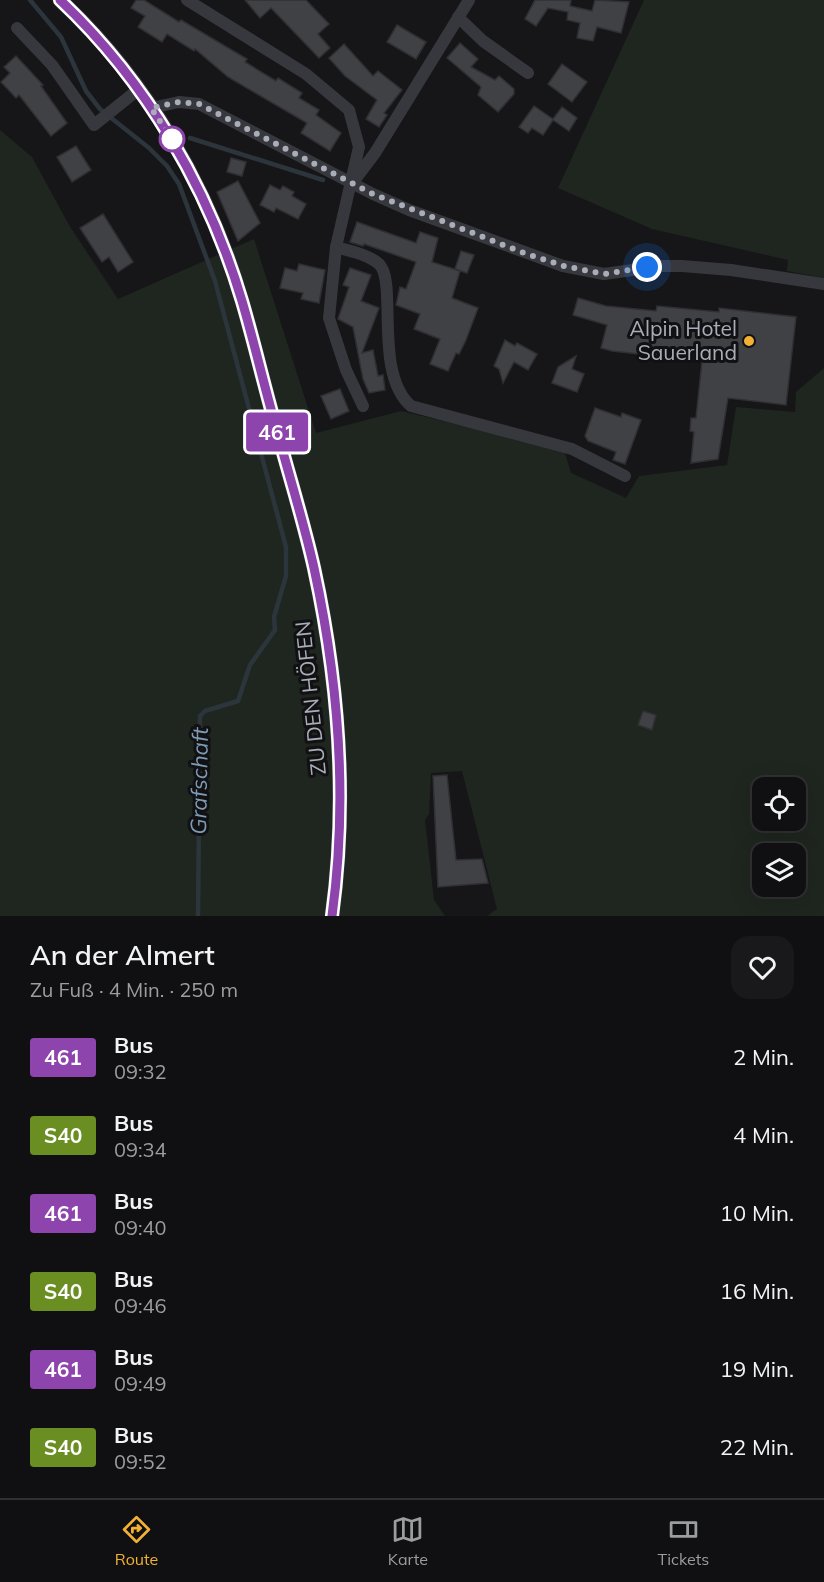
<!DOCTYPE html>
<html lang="de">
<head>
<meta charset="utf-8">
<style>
	body { margin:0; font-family:Mulish,sans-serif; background:#19191b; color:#f1f3f6; height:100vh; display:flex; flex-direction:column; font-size:22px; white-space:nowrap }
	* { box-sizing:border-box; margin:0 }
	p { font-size:20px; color:#9c9d9f }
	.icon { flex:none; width:33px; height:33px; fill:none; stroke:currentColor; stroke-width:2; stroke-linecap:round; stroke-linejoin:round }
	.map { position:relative; height:916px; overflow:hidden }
	.details { display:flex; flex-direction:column; background:#101012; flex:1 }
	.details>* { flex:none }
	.badge { padding:0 12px; border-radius:4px; font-size:21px; line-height:39px }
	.tools { position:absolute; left:752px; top:777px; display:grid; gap:12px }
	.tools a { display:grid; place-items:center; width:54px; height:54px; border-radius:12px; background:#101012; box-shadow:0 6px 24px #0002,0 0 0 2px #303032; font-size:30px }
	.you { position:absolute; width:30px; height:30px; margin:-15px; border:4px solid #fff; border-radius:50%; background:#1a73e8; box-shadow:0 0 0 9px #1a73e833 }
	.map>.badge { position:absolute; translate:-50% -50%; box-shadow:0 0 0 3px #fff }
	.round { display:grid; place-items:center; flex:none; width:63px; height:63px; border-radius:18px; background:#19191b }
	.summary { display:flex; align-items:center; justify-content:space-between; height:102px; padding:0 30px }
	h1 { font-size:28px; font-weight:600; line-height:45px }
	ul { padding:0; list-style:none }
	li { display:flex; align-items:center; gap:18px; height:78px; padding:0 30px }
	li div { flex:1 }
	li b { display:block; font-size:22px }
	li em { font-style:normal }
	li .badge { min-width:66px; font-weight:700; text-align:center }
	.tab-bar { display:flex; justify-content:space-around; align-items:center; height:84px; border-top:2px solid #303032; background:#101012; font-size:16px; color:#9c9d9f }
	.tab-bar a { display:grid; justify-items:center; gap:3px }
	.tab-bar .on { color:#f2b134 }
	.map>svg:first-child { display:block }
	.green { fill:#1e261f; fill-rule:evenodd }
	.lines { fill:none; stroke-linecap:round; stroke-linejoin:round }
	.stream { stroke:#2c353c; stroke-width:4.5 }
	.building { fill:#404145; stroke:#303034; stroke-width:1.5 }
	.minor { stroke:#37383d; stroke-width:12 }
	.tertiary { stroke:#37383d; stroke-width:15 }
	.line-casing { stroke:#fff; stroke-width:14 }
	.line { stroke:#8e44ad; stroke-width:9 }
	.walk { stroke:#a8adb8; stroke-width:6; stroke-dasharray:0 10.8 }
	.stop-dot { fill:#fff; stroke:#8e44ad; stroke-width:3 }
	.poi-dot { fill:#f2b134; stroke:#111113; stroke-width:2 }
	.labels { text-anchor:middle; stroke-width:6; stroke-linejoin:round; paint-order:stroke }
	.poi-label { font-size:21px; fill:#a8adb8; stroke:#111113; text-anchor:end }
	.street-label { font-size:21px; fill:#a8adb8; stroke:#111113 }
	.water-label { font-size:22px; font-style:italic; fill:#7f9bb3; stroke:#111113 }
</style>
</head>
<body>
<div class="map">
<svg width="824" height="916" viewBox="0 0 824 916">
	<rect width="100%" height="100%" fill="#161618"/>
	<g class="green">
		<polygon points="644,0 824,0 824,278 787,271 788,260 652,229 558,188"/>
		<path d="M0 130 32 157 69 225 118 299 254 239 316 433 401 411 564 450 571 473 626 498 639 476 727 465 736 407 795 412 796 392 824 368V916H487L497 909 462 771 431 773 429 814 425 820 434 900 445 916H0ZM762 788H795V820H762ZM762 854H795V886H762Z"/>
	</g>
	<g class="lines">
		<g class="stream">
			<polyline points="30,0 61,37 86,91 100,109 149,148 167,166 179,184 215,281 286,547 286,576 274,617 275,630 250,665 238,701 205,711 200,716 198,916"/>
			<polyline points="190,138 323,180"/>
		</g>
	</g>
	<g class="building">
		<polygon points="136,0 144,0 179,22 181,20 247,59 245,62 276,81 278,78 302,93 299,98 319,110 316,115 341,133 330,151 301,133 307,123 228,77 195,49 194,51 167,34 162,42 138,27 145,16 131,8"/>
		<polygon points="245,0 306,0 329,24 318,34 330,48 319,58 271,8 260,18"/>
		<polygon points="535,0 571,0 570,6 592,11 595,0 629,2 621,33 597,27 593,41 577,38 580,23 567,20 568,12 548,8 536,26 525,19"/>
		<polygon points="397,25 426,42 416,59 387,42"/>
		<polygon points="460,43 478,59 471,67 495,80 499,76 514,89 514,94 498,112 478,95 481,87 447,58"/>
		<polygon points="344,44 373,76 378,71 402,90 384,113 387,115 379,127 366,119 377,100 345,76 329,58"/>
		<polygon points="16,56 43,85 41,86 67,123 51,136 19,95 16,98 1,82 10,73 4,67"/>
		<polygon points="562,64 587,82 572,102 548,84"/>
		<polygon points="534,106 553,119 562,107 577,118 569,131 553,120 543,135 532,128 528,133 519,127"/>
		<polygon points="76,146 91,170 72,182 57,157"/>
		<polygon points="231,158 246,162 242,176 227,172"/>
		<polygon points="238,181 260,223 238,241 217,192"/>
		<polygon points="270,185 280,190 283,186 294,192 292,196 306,204 298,219 276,208 274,212 260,205"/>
		<polygon points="103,214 133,262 118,272 109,257 102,262 80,228"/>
		<polygon points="357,222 416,243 420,232 438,238 432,262 460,271 452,298 478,308 466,340 459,354 456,353 448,371 430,364 440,339 414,329 420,314 396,305 400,287 406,289 416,262 364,244 363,246 350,242"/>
		<polygon points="461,251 474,255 467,273 455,269"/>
		<polygon points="299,264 325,270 319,303 301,299 303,293 280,288 285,268 297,271"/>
		<polygon points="350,268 371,275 361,301 379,308 362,353 373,350 378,376 383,375 385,390 369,393 363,379 353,327 338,319 349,287 343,285"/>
		<polygon points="578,298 606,306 656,311 657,306 719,312 719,308 796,317 786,405 728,398 718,459 691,463 694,432 690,431 691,418 696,418 702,361 612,351 601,348 607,325 573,315"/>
		<polygon points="505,340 515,346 517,343 537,354 528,370 514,362 503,383 499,369 494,366"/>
		<polygon points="576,356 572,369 584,374 577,392 552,383 558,367"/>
		<polygon points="340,389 349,411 331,419 321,396"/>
		<polygon points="595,408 621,417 622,413 641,420 625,464 613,460 616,452 588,441 585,436"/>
		<polygon points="643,711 656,715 652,730 638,725"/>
		<polygon points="447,775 456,860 482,859 488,883 438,887 433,776"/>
	</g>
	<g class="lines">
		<g class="minor">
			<polyline points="187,0 306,74 349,110 359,147 336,247 329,318 346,370 363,406"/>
			<polyline points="458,17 483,41 528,73"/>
			<polyline points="17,28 52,65 94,125 139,89"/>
			<polyline points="151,108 179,102 199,104 373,194 409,210 563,266 604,274 661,266 682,266 731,270 824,284"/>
			<polyline points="356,178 375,153 469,0"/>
			<path d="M336 247C349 251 368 254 379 264 398 282 373 373 411 406L572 449 625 476"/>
		</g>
		<path class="tertiary" d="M60 0C146 79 209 188 242 301 255 345 265 390 278 434 290 479 304 523 314 568 339 683 348 799 332 916"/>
	</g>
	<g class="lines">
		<g class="line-casing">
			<path id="line" d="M60 0C146 81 208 187 242 301 255 345 265 390 278 434 290 479 304 523 314 568 339 683 348 799 332 916"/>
		</g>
		<use href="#line" class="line"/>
		<polyline class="walk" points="172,139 151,108 179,102 199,104 373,194 524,253 564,266 604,274 647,267"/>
	</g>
	<circle class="stop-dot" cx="172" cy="139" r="12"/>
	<circle class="poi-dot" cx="749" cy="341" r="6"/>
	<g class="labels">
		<g class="poi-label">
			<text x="737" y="336">Alpin Hotel<tspan x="737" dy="24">Sauerland</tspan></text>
		</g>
		<g class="street-label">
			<text transform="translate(311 698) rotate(-96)" y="7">ZU DEN HÖFEN</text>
		</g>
		<g class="water-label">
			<text transform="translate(199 781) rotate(-89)" y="8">Grafschaft</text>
		</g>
	</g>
</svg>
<div class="tools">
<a><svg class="icon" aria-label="locate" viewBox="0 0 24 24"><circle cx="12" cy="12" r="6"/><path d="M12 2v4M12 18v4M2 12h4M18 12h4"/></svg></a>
<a><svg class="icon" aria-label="layers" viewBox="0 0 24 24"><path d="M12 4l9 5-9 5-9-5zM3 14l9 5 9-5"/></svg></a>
</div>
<div class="you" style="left:647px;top:267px"></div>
<b class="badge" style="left:277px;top:432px;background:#8e44ad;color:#fff">461</b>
</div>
<section class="details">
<div class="summary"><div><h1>An der Almert</h1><p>Zu Fuß · 4 Min. · 250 m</p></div><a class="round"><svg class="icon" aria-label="heart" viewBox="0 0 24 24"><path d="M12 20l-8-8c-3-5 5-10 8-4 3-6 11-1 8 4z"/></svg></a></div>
<ul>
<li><span class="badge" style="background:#8e44ad;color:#fff">461</span><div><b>Bus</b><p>09:32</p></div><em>2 Min.</em></li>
<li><span class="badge" style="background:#6b8e23;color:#fff">S40</span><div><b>Bus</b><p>09:34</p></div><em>4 Min.</em></li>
<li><span class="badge" style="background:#8e44ad;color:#fff">461</span><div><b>Bus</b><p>09:40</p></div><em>10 Min.</em></li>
<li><span class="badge" style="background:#6b8e23;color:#fff">S40</span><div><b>Bus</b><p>09:46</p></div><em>16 Min.</em></li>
<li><span class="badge" style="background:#8e44ad;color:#fff">461</span><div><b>Bus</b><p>09:49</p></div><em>19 Min.</em></li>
<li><span class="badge" style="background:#6b8e23;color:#fff">S40</span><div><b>Bus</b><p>09:52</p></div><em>22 Min.</em></li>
</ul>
</section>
<nav class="tab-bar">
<a class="on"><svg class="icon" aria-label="directions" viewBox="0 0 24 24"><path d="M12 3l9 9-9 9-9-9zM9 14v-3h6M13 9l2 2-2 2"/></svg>Route</a>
<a><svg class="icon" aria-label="map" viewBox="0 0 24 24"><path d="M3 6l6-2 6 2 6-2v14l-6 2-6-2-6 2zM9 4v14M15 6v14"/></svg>Karte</a>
<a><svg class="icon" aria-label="tickets" viewBox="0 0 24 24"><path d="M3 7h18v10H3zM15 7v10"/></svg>Tickets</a>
</nav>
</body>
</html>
